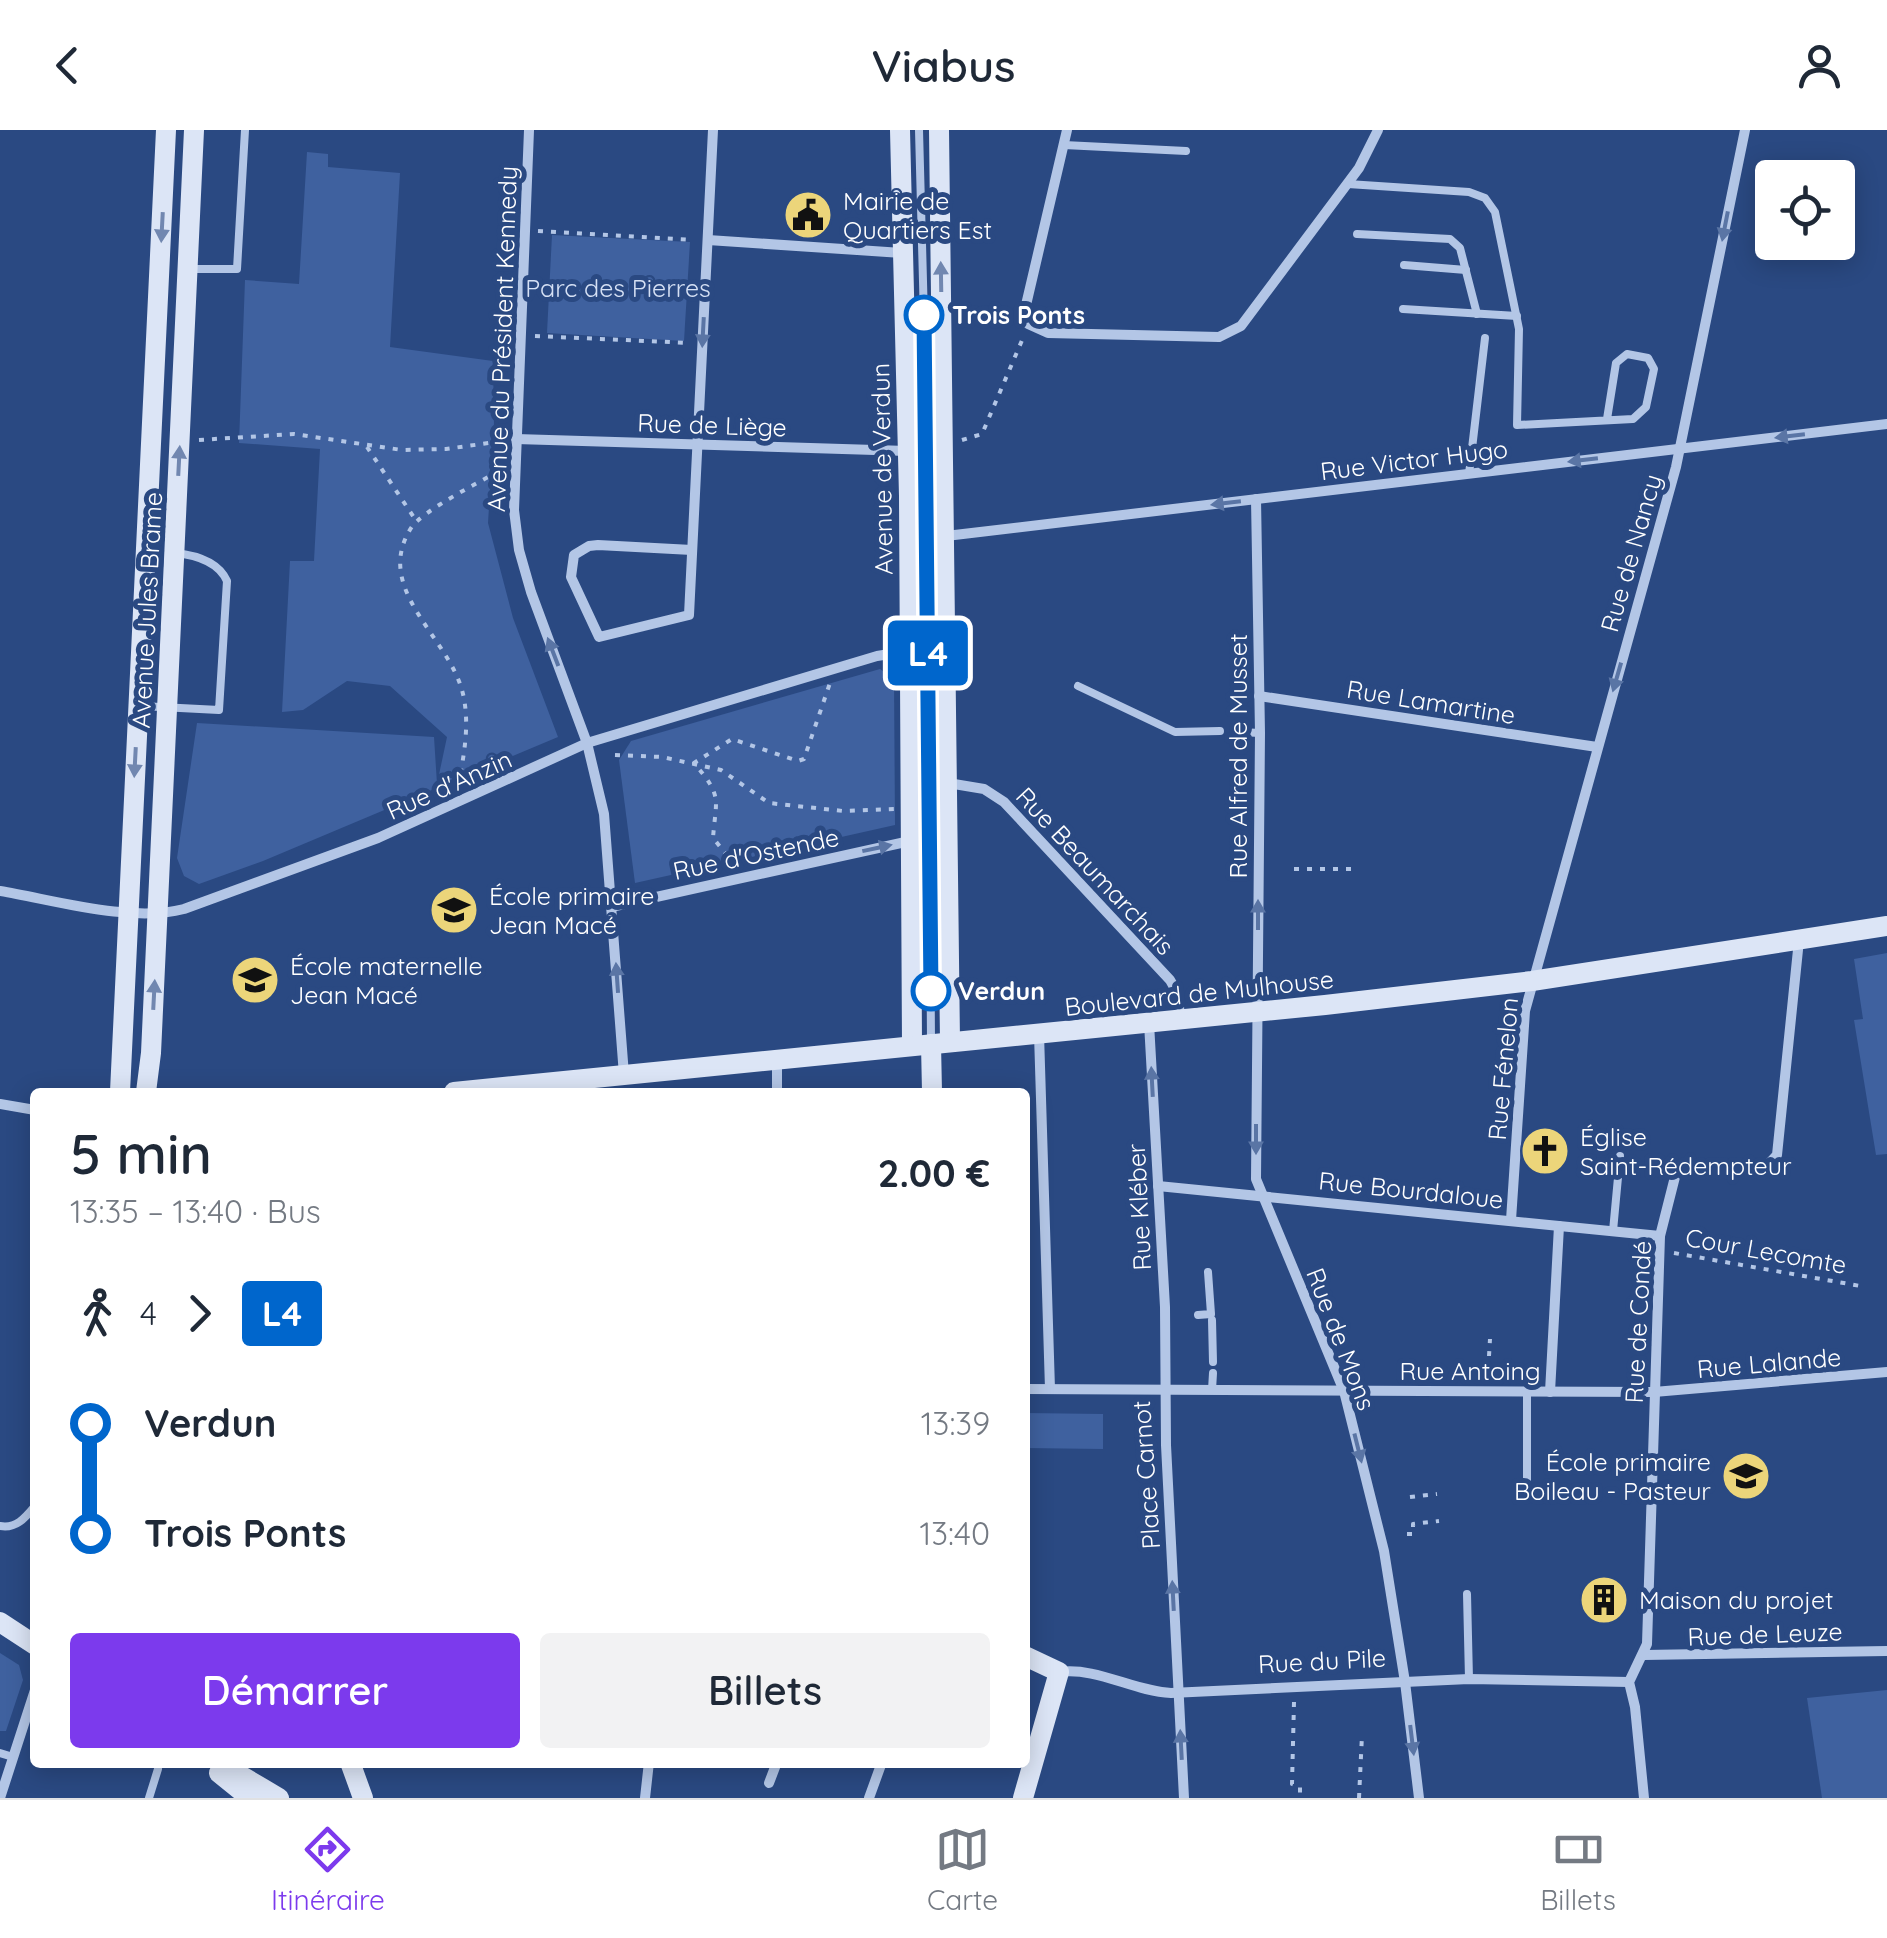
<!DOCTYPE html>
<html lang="fr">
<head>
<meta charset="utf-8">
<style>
	body { margin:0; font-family:Quicksand,sans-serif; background:#f2f2f3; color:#1f2937; height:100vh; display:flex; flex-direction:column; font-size:38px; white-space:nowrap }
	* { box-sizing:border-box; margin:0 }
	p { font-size:32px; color:#747a83 }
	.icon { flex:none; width:55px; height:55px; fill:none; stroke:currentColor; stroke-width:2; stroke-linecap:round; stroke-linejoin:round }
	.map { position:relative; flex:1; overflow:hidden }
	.panel { position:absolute; left:30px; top:958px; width:1000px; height:680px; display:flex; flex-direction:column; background:#fff; border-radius:10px; box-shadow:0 5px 25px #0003 }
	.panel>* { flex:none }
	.badge { padding:0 20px; border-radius:8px; font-size:35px; line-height:65px }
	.fabs { position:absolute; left:1755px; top:30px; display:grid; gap:20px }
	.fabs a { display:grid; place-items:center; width:100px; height:100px; border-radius:10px; background:#fff; box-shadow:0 5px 25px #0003; font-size:50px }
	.map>.badge { position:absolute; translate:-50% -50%; box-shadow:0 0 0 5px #fff }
	.legs { display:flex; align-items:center; gap:15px; height:110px; padding:0 40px; font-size:32px }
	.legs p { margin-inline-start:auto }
	.overview { display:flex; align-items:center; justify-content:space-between; height:170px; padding:0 40px }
	h1 { font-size:55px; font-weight:600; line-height:75px }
	.button { display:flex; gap:20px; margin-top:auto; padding:20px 40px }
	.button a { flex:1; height:115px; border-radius:10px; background:#7c3aed; color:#fff; font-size:40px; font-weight:600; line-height:115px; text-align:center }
	.button a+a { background:#f2f2f3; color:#1f2937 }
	ul { padding:0 40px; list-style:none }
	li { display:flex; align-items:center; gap:35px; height:110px; font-size:38px }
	li i { display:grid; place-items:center; width:15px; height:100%; margin:0 12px; background:currentColor }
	li i::after { content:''; width:25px; height:25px; margin:-12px; border:8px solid; border-radius:50%; background:#fff }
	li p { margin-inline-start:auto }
	li:first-child i { background:linear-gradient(#0000 50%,currentColor 0) }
	li:last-child i { background:linear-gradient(currentColor 50%,#0000 0) }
	header { display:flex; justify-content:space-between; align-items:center; height:130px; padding:0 40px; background:#fff; font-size:45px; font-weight:600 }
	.tab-bar { display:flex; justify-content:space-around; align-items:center; height:140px; border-top:2px solid #e0e1e3; background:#fff; font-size:28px; color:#747a83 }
	.tab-bar a { display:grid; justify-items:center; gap:5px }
	.tab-bar .current { color:#7c3aed }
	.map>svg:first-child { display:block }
	.green { fill:#3f619f }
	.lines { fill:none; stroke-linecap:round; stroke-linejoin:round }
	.path { stroke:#b3c6e6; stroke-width:4; stroke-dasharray:5 8; stroke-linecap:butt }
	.lane { stroke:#b3c6e6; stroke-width:8 }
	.street { stroke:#b3c6e6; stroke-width:10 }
	.secondary { stroke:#dce5f6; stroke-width:20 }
	.oneway { fill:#5a75a5 }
	.oneway2 { fill:#7187b0 }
	.line-1-casing { stroke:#fff; stroke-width:22 }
	.line-1 { stroke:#06c; stroke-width:15 }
	.stop-1-dot { fill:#fff; stroke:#06c; stroke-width:5 }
	.labels { text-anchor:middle; stroke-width:10; stroke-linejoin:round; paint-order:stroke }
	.poi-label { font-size:25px; fill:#fff; stroke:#2a4982; text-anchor:start }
	.park-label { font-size:25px; fill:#d6e1f5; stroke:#2a4982 }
	.stop-label { font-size:25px; font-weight:bold; fill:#fff; stroke:#2a4982; text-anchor:start }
	.street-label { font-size:25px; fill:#fff; stroke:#2a4982 }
</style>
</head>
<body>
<header><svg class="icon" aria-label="back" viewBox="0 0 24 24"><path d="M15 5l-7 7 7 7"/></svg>Viabus<svg class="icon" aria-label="person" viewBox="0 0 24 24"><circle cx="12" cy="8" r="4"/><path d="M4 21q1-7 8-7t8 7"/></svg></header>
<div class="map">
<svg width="1887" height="1668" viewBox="0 0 1887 1668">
	<rect width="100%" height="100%" fill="#2a4982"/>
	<g class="green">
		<polygon points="307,22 328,24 328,37 400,43 390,217 493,231 494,297 488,393 513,488 558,607 263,731 199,754 184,746 177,728 197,593 434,607 437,654 447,607 390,556 347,551 303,580 282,582 290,431 314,431 320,319 239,313 245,150 299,154"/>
		<polygon points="552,105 690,112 684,211 547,203"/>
		<polygon points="880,539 894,549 895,695 635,753 619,630 631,611"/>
		<polygon points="1887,823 1887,1024 1876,1025 1854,890 1863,889 1854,829"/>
		<polygon points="1025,1283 1103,1284 1103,1319 1025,1318"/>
		<polygon points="0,1523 19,1535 23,1550 6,1601 0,1601"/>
		<polygon points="1887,1560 1887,1668 1822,1668 1807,1568"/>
	</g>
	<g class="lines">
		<g class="path">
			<polyline points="538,101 693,110"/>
			<polyline points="535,206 690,213"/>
			<polyline points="199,310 294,304 402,320 446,319 503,311"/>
			<polyline points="962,310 982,304 1023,208"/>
			<polyline points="367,317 417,392"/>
			<polyline points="615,625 662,627 721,640 769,673 843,681 895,679"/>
			<path d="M458 656C464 626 470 594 463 564 450 507 372 460 411 398 423 380 480 352 501 340"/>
			<path d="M736 736 713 708C716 668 723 667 694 633L732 609 798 631 804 629 830 553"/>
			<polyline points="1294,739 1357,739"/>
			<polyline points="1674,1123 1866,1157"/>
			<polyline points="1489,1226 1490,1209"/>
			<polyline points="1410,1367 1437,1364"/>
			<polyline points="1407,1404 1413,1404 1413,1394 1439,1391"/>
			<polyline points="1294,1572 1292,1654 1300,1657 1300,1668"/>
			<polyline points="1359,1668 1362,1605"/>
		</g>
		<g class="lane">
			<polyline points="919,0 926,265 931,910"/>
			<polyline points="1064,15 1186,21"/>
			<polyline points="1348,54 1469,62 1485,68 1495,82 1519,199 1517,295 1633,289 1646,277 1654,239 1648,228 1627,224 1616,233 1607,289"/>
			<polyline points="1357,104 1450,109 1460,118 1477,184"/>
			<polyline points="1404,135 1466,140"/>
			<polyline points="191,139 237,139 245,0"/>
			<polyline points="1403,179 1517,186"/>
			<polyline points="1469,344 1485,208"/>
			<polyline points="1078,556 1175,602 1220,601"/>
			<path d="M141 576 219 580 227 451C218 431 195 425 175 423"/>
			<polyline points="1240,602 1260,603"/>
			<polyline points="1613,1101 1620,1026"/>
			<polyline points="1198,1185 1211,1184 1208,1142"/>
			<polyline points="1212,1190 1213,1232"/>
			<polyline points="1212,1260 1213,1243"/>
			<polyline points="1527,1362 1527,1262"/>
			<path d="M0 1396C16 1399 25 1388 35 1376"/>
			<polyline points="1467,1464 1469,1549"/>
			<polyline points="0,1623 13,1627"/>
			<polyline points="149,1668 158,1639"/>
		</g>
		<g class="street">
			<polyline points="529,0 514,380 519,420 531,462 587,613 604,684 624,945"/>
			<polyline points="1067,0 1026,175 1028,194 1048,203 1219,207 1241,196 1359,38 1378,0"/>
			<polyline points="708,110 902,123"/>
			<polyline points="516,309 907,321"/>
			<polyline points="1256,369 1260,603 1256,1049 1344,1261 1384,1421 1405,1552 1419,1668"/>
			<polyline points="946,406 1887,294"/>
			<polyline points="692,420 598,415 589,416 574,425 571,447 599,507 689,485 713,0"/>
			<polyline points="1259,566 1597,617"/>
			<polyline points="948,653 984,659 1004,672 1170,850 1178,864 1180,889"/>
			<path d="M0 761C54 770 130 793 184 779L378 708 587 613 877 526 909 521"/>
			<polyline points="611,777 910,711"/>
			<polyline points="1149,893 1165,1177 1166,1315 1184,1668"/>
			<polyline points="1039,904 1050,1259"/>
			<polyline points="777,931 777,962"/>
			<polyline points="0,974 35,980"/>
			<polyline points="1158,1056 1660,1106"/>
			<polyline points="1511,1090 1525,881 1676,337 1745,0"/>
			<polyline points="1025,1259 1654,1262 1887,1242"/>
			<polyline points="1550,1262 1559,1096"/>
			<polyline points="1644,1525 1887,1521"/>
			<path d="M1059 1542C1098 1537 1132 1561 1171 1563L1469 1549 1629 1552"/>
			<polyline points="769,1653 777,1632"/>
			<polyline points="0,1668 35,1560"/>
			<polyline points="645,1668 649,1632"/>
			<polyline points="869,1668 882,1632"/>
			<polyline points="1644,1668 1635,1577 1629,1552 1647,1514 1660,1106 1677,1039 1762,1041 1777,1025 1799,810"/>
		</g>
		<g class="secondary">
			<polyline points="900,0 909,366 912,916"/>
			<polyline points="939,0 950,912"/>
			<polyline points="931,914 932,962"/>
			<polyline points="120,962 166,0"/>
			<polyline points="146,962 151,923 194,0"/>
			<polyline points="454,962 1325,875 1532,851 1887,796"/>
			<polyline points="0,1492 35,1515"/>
			<polyline points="218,1632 279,1668"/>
			<polyline points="350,1632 363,1668"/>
			<polyline points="219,1643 250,1668"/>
			<polyline points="1023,1668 1059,1542 1025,1526"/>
		</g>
	</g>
	<defs><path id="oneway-solid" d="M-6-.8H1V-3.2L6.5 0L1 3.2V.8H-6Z" transform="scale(2.5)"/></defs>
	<g class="oneway">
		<use href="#oneway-solid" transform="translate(1725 96) rotate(101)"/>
		<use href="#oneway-solid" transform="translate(703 202) rotate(93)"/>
		<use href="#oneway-solid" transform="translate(1790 306) rotate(173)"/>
		<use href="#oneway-solid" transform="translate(1583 330) rotate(173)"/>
		<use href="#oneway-solid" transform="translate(1226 373) rotate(173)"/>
		<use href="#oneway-solid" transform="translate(553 522) rotate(-111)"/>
		<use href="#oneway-solid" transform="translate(1617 547) rotate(106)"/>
		<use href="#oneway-solid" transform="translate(877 718) rotate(-12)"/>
		<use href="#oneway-solid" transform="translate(1258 785) rotate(-90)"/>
		<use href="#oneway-solid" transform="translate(617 848) rotate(-94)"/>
		<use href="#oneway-solid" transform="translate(1152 952) rotate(-93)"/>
		<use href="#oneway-solid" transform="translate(1256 1009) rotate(90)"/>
		<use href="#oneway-solid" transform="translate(1358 1318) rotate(76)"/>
		<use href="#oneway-solid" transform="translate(1173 1466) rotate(-93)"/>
		<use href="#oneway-solid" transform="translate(1412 1610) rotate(83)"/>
		<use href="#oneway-solid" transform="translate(1181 1615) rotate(-93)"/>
	</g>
	<g class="oneway2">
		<use href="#oneway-solid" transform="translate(162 97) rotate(93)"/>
		<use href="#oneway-solid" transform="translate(941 147) rotate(-91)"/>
		<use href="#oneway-solid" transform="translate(179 331) rotate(-87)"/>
		<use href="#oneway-solid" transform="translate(135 632) rotate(93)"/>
		<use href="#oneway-solid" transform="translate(154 865) rotate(-87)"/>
	</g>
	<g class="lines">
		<g class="line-1-casing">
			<polyline id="line-1" points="924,185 931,861"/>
		</g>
		<use href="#line-1" class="line-1"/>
	</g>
	<defs>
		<g id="civic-disc" transform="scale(2.5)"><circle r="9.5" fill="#ecd57a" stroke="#2a4982"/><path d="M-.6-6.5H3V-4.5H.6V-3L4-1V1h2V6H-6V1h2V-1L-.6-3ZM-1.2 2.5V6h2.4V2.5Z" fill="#111"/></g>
		<g id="school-disc" transform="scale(2.5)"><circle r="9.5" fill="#ecd57a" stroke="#2a4982"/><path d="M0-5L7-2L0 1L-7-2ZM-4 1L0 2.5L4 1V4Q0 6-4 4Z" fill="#111"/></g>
		<g id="church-disc" transform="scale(2.5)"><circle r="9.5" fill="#ecd57a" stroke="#2a4982"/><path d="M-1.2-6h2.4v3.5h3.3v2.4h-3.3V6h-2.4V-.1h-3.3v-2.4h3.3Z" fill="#111"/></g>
		<g id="building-disc" transform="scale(2.5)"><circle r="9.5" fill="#ecd57a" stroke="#2a4982"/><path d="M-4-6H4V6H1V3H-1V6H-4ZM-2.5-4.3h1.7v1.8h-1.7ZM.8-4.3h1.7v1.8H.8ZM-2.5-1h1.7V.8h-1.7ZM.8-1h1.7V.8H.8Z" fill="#111"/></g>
	</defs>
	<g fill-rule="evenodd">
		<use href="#civic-disc" x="808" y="85"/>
		<use href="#school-disc" x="454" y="780"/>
		<use href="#school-disc" x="255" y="850"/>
		<use href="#church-disc" x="1545" y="1021"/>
		<use href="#school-disc" x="1746" y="1346"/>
		<use href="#building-disc" x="1604" y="1470"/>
	</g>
	<g class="stop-1-dot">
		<circle cx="924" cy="185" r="18"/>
		<circle cx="931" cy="861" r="18"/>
	</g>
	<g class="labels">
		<g class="poi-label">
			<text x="843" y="80">Mairie de<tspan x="843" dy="29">Quartiers Est</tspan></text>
			<text x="489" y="775">École primaire<tspan x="489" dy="29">Jean Macé</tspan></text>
			<text x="290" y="845">École maternelle<tspan x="290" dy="29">Jean Macé</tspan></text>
			<text x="1580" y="1016">Église<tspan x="1580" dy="29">Saint-Rédempteur</tspan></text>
			<text x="1711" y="1341" text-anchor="end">École primaire<tspan x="1711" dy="29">Boileau - Pasteur</tspan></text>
			<text x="1639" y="1479">Maison du projet</text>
		</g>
		<g class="park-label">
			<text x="618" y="167">Parc des Pierres</text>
		</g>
		<g class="stop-label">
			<text x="952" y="194">Trois Ponts</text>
			<text x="958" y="870">Verdun</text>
		</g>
		<g class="street-label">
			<text transform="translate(502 209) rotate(-88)" y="9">Avenue du Président Kennedy</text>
			<text transform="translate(712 295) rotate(2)" y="9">Rue de Liège</text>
			<text transform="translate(1414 330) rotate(-7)" y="9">Rue Victor Hugo</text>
			<text transform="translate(882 339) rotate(-91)" y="9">Avenue de Verdun</text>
			<text transform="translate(1631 423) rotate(-74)" y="9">Rue de Nancy</text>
			<text transform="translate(147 480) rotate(-87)" y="9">Avenue Jules Brame</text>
			<text transform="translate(1431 572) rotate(9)" y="9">Rue Lamartine</text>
			<text transform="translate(1238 626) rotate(-90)" y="9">Rue Alfred de Musset</text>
			<text transform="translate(449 655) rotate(-24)" y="9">Rue d'Anzin</text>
			<text transform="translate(756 724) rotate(-12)" y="9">Rue d'Ostende</text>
			<text transform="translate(1095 741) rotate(47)" y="9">Rue Beaumarchais</text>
			<text transform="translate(1199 863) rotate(-6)" y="9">Boulevard de Mulhouse</text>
			<text transform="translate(1503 939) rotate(-85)" y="9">Rue Fénelon</text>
			<text transform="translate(1411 1060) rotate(6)" y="9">Rue Bourdaloue</text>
			<text transform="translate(1139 1077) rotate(-93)" y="9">Rue Kléber</text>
			<text transform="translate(1766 1121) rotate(10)" y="9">Cour Lecomte</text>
			<text transform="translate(1638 1192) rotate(-87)" y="9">Rue de Condé</text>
			<text transform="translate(1341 1209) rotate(69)" y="9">Rue de Mons</text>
			<text transform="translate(1769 1233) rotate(-5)" y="9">Rue Lalande</text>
			<text x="1470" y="1250">Rue Antoing</text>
			<text transform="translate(1146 1345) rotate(-94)" y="9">Place Carnot</text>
			<text transform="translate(1765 1504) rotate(-2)" y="9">Rue de Leuze</text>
			<text transform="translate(1322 1531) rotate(-3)" y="9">Rue du Pile</text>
		</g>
	</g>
</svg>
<div class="fabs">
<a><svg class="icon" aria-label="locate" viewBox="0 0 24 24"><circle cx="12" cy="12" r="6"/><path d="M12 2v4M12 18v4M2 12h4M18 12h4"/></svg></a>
</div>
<b class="badge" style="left:928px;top:523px;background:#06c;color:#fff">L4</b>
<section class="panel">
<div class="overview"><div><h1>5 min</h1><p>13:35 – 13:40 · Bus</p></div><b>2.00 €</b></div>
<div class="legs"><svg class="icon" aria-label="walk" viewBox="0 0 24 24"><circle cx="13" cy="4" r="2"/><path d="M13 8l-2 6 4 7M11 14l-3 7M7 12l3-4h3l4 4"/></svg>4<svg class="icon" aria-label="forward" viewBox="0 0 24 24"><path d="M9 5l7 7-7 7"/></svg><b class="badge" style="background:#06c;color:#fff">L4</b></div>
<ul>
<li><i style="color:#06c"></i><b>Verdun</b><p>13:39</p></li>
<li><i style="color:#06c"></i><b>Trois Ponts</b><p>13:40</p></li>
</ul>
<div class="button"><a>Démarrer</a><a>Billets</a></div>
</section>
</div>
<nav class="tab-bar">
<a class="current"><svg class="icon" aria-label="directions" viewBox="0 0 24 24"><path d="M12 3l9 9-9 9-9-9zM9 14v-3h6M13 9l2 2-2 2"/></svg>Itinéraire</a>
<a><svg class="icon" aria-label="map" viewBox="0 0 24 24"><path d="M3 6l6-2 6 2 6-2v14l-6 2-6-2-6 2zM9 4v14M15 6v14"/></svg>Carte</a>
<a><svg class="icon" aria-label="tickets" viewBox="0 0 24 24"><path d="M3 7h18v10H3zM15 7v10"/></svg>Billets</a>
</nav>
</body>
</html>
